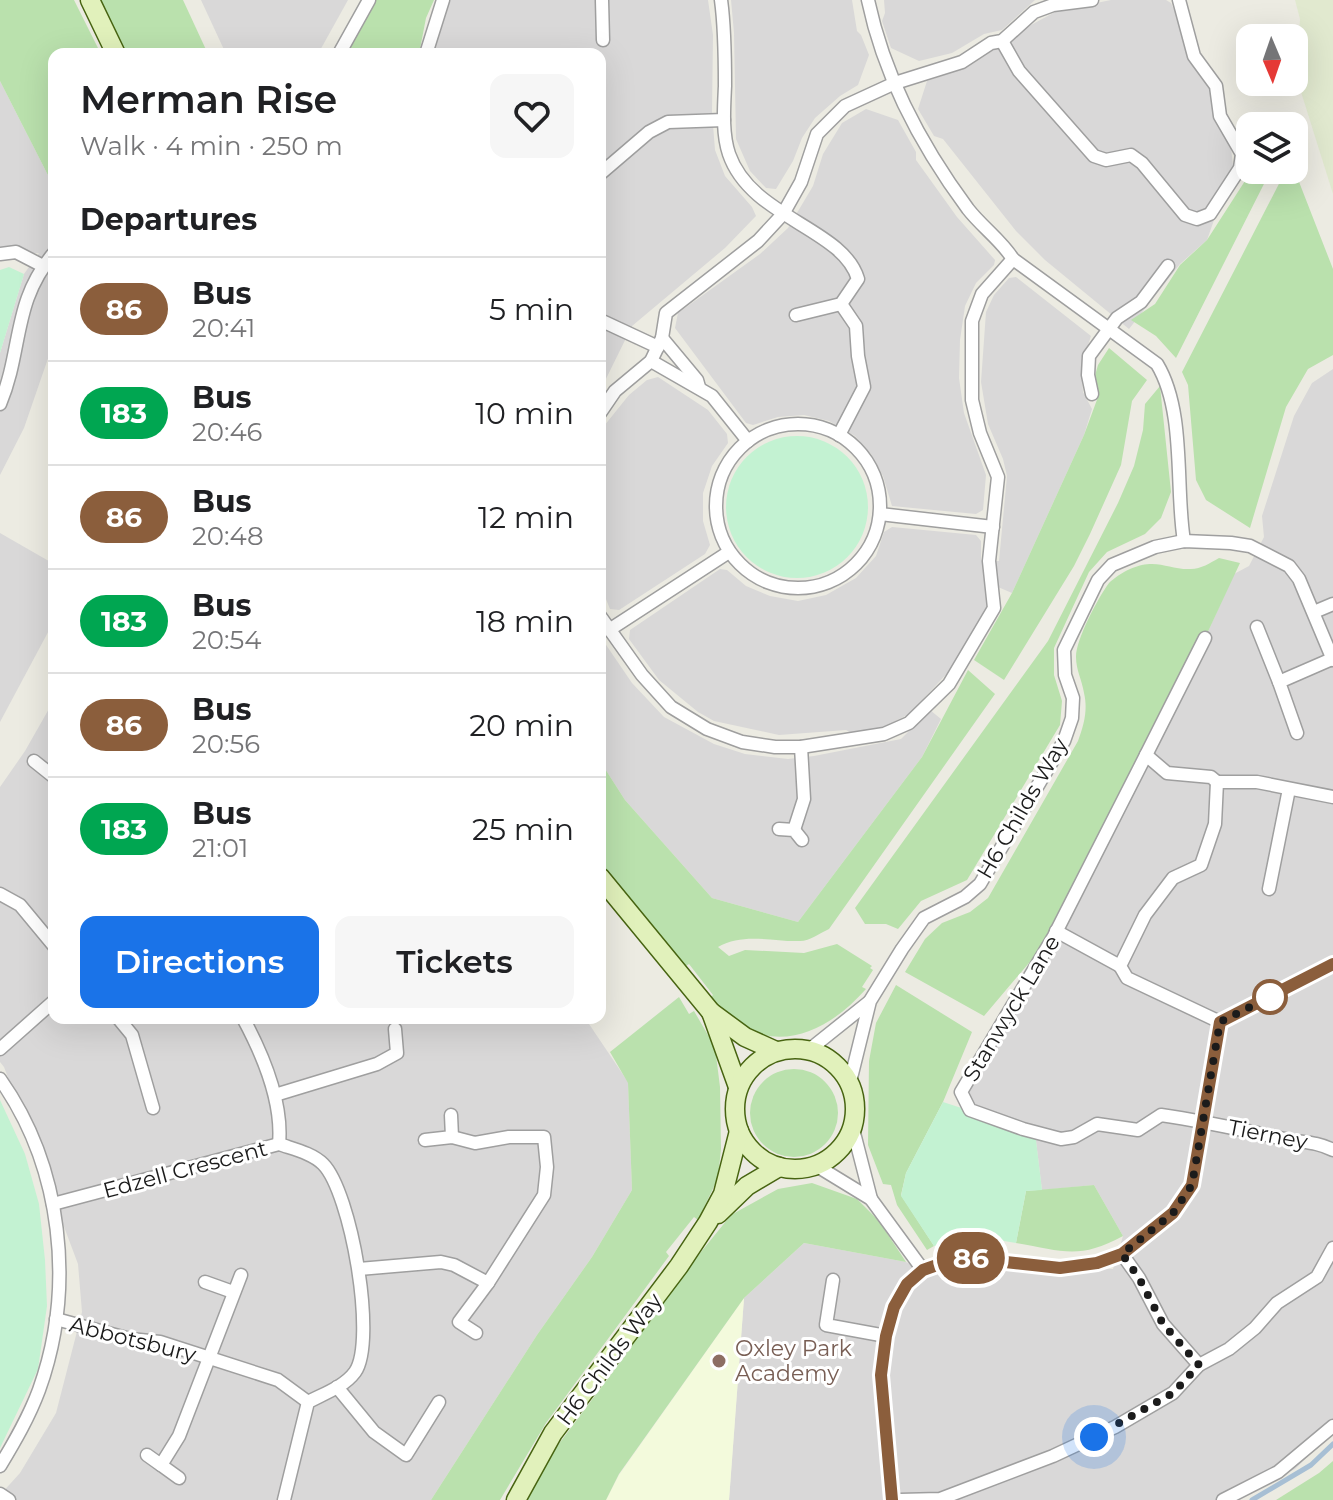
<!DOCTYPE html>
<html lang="en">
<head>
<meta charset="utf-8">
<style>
	body { margin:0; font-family:Montserrat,sans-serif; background:#f6f6f6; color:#202124; height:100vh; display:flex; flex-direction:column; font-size:30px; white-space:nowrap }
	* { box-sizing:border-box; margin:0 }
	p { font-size:26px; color:#757577 }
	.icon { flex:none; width:44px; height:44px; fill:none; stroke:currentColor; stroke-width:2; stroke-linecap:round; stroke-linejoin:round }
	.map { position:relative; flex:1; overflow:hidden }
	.drawer { position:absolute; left:48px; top:48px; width:558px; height:976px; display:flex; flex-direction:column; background:#fff; border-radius:16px; box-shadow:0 8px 32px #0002 }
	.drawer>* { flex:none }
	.badge { padding:0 16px; border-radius:26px; font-size:28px; line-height:52px }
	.needle { width:52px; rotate:178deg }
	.fabs { position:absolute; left:1236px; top:24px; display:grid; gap:16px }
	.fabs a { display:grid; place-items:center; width:72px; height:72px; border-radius:16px; background:#fff; box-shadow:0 8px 32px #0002; font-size:40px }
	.you { position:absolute; width:40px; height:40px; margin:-20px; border:6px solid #fff; border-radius:50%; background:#1a73e8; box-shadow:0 0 0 12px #1a73e833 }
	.map>.badge { position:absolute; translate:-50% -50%; box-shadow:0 0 0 4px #fff }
	h2 { padding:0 32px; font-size:30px; line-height:72px }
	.round { display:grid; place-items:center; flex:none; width:84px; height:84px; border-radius:16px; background:#f6f6f6 }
	.overview { display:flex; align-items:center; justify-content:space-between; height:136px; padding:0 32px }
	h1 { font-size:38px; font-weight:600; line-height:60px }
	.action { display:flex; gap:16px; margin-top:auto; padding:16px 32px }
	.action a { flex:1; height:92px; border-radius:16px; background:#1a73e8; color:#fff; font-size:32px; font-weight:600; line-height:92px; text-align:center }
	.action a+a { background:#f6f6f6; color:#202124 }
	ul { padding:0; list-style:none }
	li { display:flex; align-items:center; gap:24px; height:104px; padding:0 32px; border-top:2px solid #e0e0e0 }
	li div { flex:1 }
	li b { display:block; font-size:30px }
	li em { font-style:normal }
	li .badge { min-width:88px; font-weight:700; text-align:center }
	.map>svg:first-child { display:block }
	.residential { fill:#d9d8d8 }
	.education { fill:#f3fadc }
	.farmland { fill:#e1e9cf }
	.grass { fill:#bae1ad }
	.park { fill:#c3f2d2 }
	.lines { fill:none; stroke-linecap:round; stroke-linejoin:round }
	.stream { stroke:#a7bfd4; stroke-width:5 }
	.street-casing { stroke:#9f9f9f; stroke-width:15 }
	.secondary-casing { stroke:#476411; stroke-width:21 }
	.street { stroke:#fff; stroke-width:12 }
	.secondary { stroke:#e1f1bb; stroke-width:18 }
	.line-casing { stroke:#fff; stroke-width:18 }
	.line { stroke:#8b5e3c; stroke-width:12 }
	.walk { stroke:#1b1b1b; stroke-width:8; stroke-dasharray:0 14.4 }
	.stop-dot { fill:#fff; stroke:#8b5e3c; stroke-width:4 }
	.education-dot { fill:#8d6e63; stroke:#fff; stroke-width:3 }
	.labels { text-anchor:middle; stroke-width:6; stroke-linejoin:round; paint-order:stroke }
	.street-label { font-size:22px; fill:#1b1b1b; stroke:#fff }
	.education-label { font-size:22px; fill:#785e54; stroke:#fff; text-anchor:start }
</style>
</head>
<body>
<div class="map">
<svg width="1333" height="1500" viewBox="0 0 1333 1500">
	<rect width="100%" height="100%" fill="#ecebe2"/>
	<g class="residential">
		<polygon points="201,0 348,0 318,54 226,54"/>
		<polygon points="446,0 708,0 713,35 712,112 715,150 725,176 752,207 756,216 725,248 632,326 600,391 600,54 434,54"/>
		<polygon points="731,0 852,0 857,31 861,35 869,55 858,85 840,96 815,118 802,138 793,161 776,189 766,188 750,171 736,139 734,33"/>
		<polygon points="884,0 1035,0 1002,30 984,34 952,53 919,61 891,48 882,21 885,13"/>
		<polygon points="1111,0 1166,0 1171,3 1210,88 1231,147 1233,166 1207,240 1180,264 1129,329 1045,260 1016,231 943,139 934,136 918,109 927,81 968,67 1031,25 1057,11"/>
		<polygon points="0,81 54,187 54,341 24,428 0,475 0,353 24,274 39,253 26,254 9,246 0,250"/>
		<polygon points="866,109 898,120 916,152 916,160 957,217 995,260 994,265 976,283 965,306 960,340 959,378 964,413 986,475 983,510 976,514 892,506 883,476 871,454 855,436 829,421 804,415 778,417 753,425 746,423 675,328 678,313 760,254 788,228 813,186 823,154 842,123"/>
		<polygon points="1016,277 1091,336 1081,366 1083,392 1092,409 1084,435 1012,593 998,587 995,573 995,561 999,561 1007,476 1003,459 988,424 981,382 986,312 994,295 1009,278"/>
		<polygon points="1333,369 1333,1432 1295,1469 1234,1500 729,1500 744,1298 804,1243 906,1262 923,1270 960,1257 1113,1269 1123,1236 1094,1185 1042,1190 1035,1133 970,1110 961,1092 1205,638 1234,574 1249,566 1264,537 1262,516 1294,416 1312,383"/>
		<polygon points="658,377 708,410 727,434 728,443 712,466 703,493 703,521 710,545 705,554 619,610 610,609 600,584 600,431 629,395 647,380"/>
		<polygon points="892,527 976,535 981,541 981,560 984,562 990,606 954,666 909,714 876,731 855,735 846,730 779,735 714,721 698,712 659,680 629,639 630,630 720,569 727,570 746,586 770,596 798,601 826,595 856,578 876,556 884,532"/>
		<polygon points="0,533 54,564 54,621 0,722"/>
		<polygon points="600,636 632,683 664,717 714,744 745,754 788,759 814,756 901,739 930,710 941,719 922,757 798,922 712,898 625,800 600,761"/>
		<polygon points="54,700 54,1018 585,1018 628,1082 632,1190 592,1257 537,1335 431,1500 0,1500 0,1495 20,1473 56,1413 82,1312 78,1264 4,1067 0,1062 0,787 25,751"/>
	</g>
	<polygon class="education" points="744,1298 729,1500 606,1500 619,1475"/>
	<polygon class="farmland" points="1295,0 1333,0 1333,194 1296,76 1300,19"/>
	<g class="grass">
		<polygon points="0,0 74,0 101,54 54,54 54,187 0,81"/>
		<polygon points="100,0 183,0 208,54 127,54"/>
		<polygon points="375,0 434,0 426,18 419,54 344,54"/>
		<polygon points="1294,169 1333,269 1333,355 1308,369 1286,407 1250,528 1206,500 1196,480 1188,385 1182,372 1284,174"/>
		<polygon points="1252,170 1271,170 1176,358 1156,336 1131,320 1155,304 1180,265 1207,240"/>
		<polygon points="1109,348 1147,380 1132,401 1121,465 1090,534 1074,566 1004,680 974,660 1012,593 1084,435 1098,397 1094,379 1098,365"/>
		<polygon points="1160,386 1171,492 1161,518 1145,534 1107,552 1089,572 1054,648 1054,675 1062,701 1060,725 967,880 921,901 898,929 886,924 865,924 855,908 1048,641 1118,503 1134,466 1143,430 1145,404"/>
		<path d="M1219 558 1240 563 1205 638 1056 931 984 1016 905 972 925 939 942 923 970 912 988 898 1078 741C1084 725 1088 710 1084 693 1082 680 1076 670 1076 657 1076 639 1098 598 1109 583 1114 578 1123 572 1130 569 1157 557 1168 570 1191 569 1201 569 1210 563 1219 558Z"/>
		<path d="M968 670 995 694 829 929C820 933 810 941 800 941 772 942 744 932 718 947L729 956 745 950 804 953 837 944 872 966 870 968 873 970 862 987 866 989C832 1027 787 1053 737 1025 727 1019 718 1007 709 999L713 995 689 964 683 968 600 865V761L625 800 712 898 798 922 922 757Z"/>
		<polygon points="896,985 972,1032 943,1102 906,1173 901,1195 934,1246 927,1250 897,1205 891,1185 883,1184 868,1145 869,1061 876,1023"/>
		<polygon points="679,997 689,1014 694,1011 715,1047 720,1087 721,1149 718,1178 698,1220 694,1217 666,1252 669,1256 546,1423 500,1500 431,1500 537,1335 592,1257 632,1190 628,1083 610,1052"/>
		<circle cx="794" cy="1113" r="44"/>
		<polygon points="812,1183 857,1199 879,1221 906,1262 804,1243 744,1298 619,1474 606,1500 527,1500 552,1453 624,1357 649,1316 731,1215 778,1189"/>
		<path d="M1094 1185 1123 1236C1079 1260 1063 1251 1016 1243L1026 1191Z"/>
		<polygon points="1333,1461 1333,1500 1276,1500 1319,1473"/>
	</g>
	<g class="park">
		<polygon points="9,267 24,274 0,353 0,270"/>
		<circle cx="797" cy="507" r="71"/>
		<polygon points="0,1100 25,1154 39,1204 45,1260 47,1306 38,1369 0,1448"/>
		<polygon points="943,1102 1035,1132 1042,1190 1026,1191 1016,1243 992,1239 934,1246 901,1196 906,1173"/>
	</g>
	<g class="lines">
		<polyline class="stream" points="1252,1500 1311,1465 1333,1444"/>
		<g class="street-casing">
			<g id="street">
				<polyline points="602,0 603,40"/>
				<path d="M721 0C725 29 725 57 725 86 724 108 722 133 729 154 751 218 843 228 858 279L841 304 796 315"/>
				<path d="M868 0C884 76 922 147 968 209 982 227 1001 240 1013 259L1157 364C1186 412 1175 488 1184 541"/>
				<polyline points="1002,41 1019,71 1094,156 1106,160 1131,155 1142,163 1185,215 1197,219 1210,214 1240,168 1242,154 1220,116 1216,86 1194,56 1179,0"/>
				<polyline points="339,54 369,0"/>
				<polyline points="426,54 443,0"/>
				<polyline points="600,174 649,132 668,122 724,120"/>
				<polyline points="0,254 16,252 43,266"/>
				<polyline points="600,320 658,347"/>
				<polyline points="662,338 697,380 699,387"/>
				<polyline points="651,361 712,396 748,441"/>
				<polyline points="1092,394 1088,375 1089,356 1117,318 1141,302 1168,266"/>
				<path d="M0 404C23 349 12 302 54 253"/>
				<polyline points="600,413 615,391 651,361 662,338 666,313 758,241 783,214 801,182 817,134 845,106 895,83 962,62 991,43 1002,41 1034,12 1053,5 1092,0"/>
				<circle cx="798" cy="506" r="82"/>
				<polyline points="839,435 864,387 858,356 856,326 841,304"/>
				<polyline points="880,514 993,527"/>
				<polyline points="1314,612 1333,604"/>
				<polyline points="600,616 642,675 671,707 707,729 742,742 775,747 801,747 884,734 909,723 949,684 994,608 989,561 998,477 980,433 972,400 972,321 982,294 1013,259"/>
				<polyline points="1257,627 1279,682"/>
				<polyline points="609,630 729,552"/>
				<polyline points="1297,733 1279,682 1332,659"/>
				<polyline points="1146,755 1205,638"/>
				<polyline points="34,761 54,777"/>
				<path d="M1217 782 1211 777 1167 773 1146 755 1054 936 961 1092 970 1110 1023 1129 1061 1139 1074 1137 1097 1124 1138 1130 1161 1115C1203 1121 1243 1130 1285 1139 1303 1143 1315 1141 1333 1150"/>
				<polyline points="779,829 794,830 802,840"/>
				<polyline points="794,830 804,799 801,747"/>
				<polyline points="1269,889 1289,789"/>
				<polyline points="0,894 20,905 54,946"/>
				<polyline points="1056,931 1120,966"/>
				<polyline points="118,1018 132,1035 153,1108"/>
				<path d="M243 1018C263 1055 283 1102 279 1144"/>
				<polyline points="1220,1022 1127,978 1120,966 1145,915 1173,878 1201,865 1215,824 1217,782 1257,782 1333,797"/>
				<polyline points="0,1049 54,1001"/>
				<polyline points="809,1050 869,1002"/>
				<path d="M0 1079C62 1167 76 1287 39 1390 29 1417 15 1441 0 1466"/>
				<polyline points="850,1082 870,1001 902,949 924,918 965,897 980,884 1064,741 1072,718 1073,698 1065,675 1064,650 1098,580 1112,565 1155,547 1184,541 1231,543 1250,546 1289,566 1299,579 1333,660"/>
				<polyline points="275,1095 377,1064 397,1053 395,1029"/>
				<polyline points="451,1115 452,1137"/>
				<polyline points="853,1129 871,1199"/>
				<polyline points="817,1166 871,1199 923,1270"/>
				<path d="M53 1204 279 1144C293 1149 312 1153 323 1164 351 1192 377 1341 355 1372 344 1387 323 1394 308 1402L284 1500"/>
				<polyline points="1122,1254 1139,1278 1163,1324 1199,1365"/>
				<polyline points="359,1269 441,1262 454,1265 488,1283 544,1195 547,1167 544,1137 509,1137 475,1143 452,1137 425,1140"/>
				<polyline points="833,1280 826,1325 886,1336"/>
				<polyline points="205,1282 233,1292"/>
				<polyline points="56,1319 130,1339 160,1342 278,1380 308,1402"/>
				<polyline points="476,1333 459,1322 488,1283"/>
				<polyline points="337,1387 374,1432 406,1455 439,1402"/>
				<polyline points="147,1455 161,1465"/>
				<polyline points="179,1478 161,1465 179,1436 241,1275"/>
				<polyline points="0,1494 9,1500"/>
				<polyline points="892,1500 881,1375 886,1336 894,1307 907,1284 923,1270 960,1257 1060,1268 1097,1263 1122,1254 1173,1213 1192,1185 1220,1022 1333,964"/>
				<polyline points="900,1500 940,1499 1053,1456 1115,1427 1173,1393 1199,1365 1229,1349 1255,1328 1277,1303 1317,1277 1333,1248"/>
				<polyline points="1223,1500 1278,1472 1333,1426"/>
			</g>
		</g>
		<g class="secondary-casing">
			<g id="secondary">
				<polyline points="90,0 116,54"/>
				<polyline points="600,877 711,1012 745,1037 776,1051"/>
				<polyline points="711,1012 738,1087"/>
				<circle cx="795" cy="1109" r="60"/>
				<polyline points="718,1214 747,1186 779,1167"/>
				<polyline points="516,1500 553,1433 679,1266 708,1222 723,1194 739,1131"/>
			</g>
		</g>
		<use href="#street" class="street"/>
		<use href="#secondary" class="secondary"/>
	</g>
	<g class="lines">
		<g class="line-casing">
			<polyline id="line" points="892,1500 881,1375 886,1336 894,1307 907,1284 923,1270 960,1257 1060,1268 1097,1263 1122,1254 1173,1213 1192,1185 1220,1022 1333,964"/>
		</g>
		<use href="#line" class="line"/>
		<polyline class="walk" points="1094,1437 1173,1393 1199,1365 1163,1324 1139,1278 1122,1254 1173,1213 1192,1185 1220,1022 1270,997"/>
	</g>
	<circle class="stop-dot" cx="1270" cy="997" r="16"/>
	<circle class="education-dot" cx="719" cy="1361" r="8"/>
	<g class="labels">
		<g class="street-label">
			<text transform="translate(1022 808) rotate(-60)" y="8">H6 Childs Way</text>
			<text transform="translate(1011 1008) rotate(-59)" y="8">Stanwyck Lane</text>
			<text transform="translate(1268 1134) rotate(11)" y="8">Tierney</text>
			<text transform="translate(185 1169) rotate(-15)" y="8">Edzell Crescent</text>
			<text transform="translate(133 1339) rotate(14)" y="8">Abbotsbury</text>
			<text transform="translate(609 1359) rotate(-53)" y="8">H6 Childs Way</text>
		</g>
		<g class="education-label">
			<text x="735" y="1356">Oxley Park<tspan x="735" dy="25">Academy</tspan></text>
		</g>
	</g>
</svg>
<div class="fabs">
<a><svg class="needle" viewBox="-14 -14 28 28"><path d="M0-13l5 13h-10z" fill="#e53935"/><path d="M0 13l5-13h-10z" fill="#757577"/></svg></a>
<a><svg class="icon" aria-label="layers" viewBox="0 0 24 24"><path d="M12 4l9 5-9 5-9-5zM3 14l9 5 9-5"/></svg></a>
</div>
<div class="you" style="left:1094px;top:1437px"></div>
<b class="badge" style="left:971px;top:1258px;background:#8b5e3c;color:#fff">86</b>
<section class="drawer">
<div class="overview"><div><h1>Merman Rise</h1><p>Walk · 4 min · 250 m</p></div><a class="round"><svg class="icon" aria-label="heart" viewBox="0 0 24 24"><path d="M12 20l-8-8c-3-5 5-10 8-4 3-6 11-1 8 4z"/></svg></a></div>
<h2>Departures</h2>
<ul>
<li><span class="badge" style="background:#8b5e3c;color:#fff">86</span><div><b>Bus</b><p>20:41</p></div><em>5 min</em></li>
<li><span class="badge" style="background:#00a651;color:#fff">183</span><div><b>Bus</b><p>20:46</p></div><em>10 min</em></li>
<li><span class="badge" style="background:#8b5e3c;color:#fff">86</span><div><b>Bus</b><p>20:48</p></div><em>12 min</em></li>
<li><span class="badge" style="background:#00a651;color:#fff">183</span><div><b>Bus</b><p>20:54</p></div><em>18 min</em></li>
<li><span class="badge" style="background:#8b5e3c;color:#fff">86</span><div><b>Bus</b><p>20:56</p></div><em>20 min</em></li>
<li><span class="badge" style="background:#00a651;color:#fff">183</span><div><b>Bus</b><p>21:01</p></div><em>25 min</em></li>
</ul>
<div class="action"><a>Directions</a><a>Tickets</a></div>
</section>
</div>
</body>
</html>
